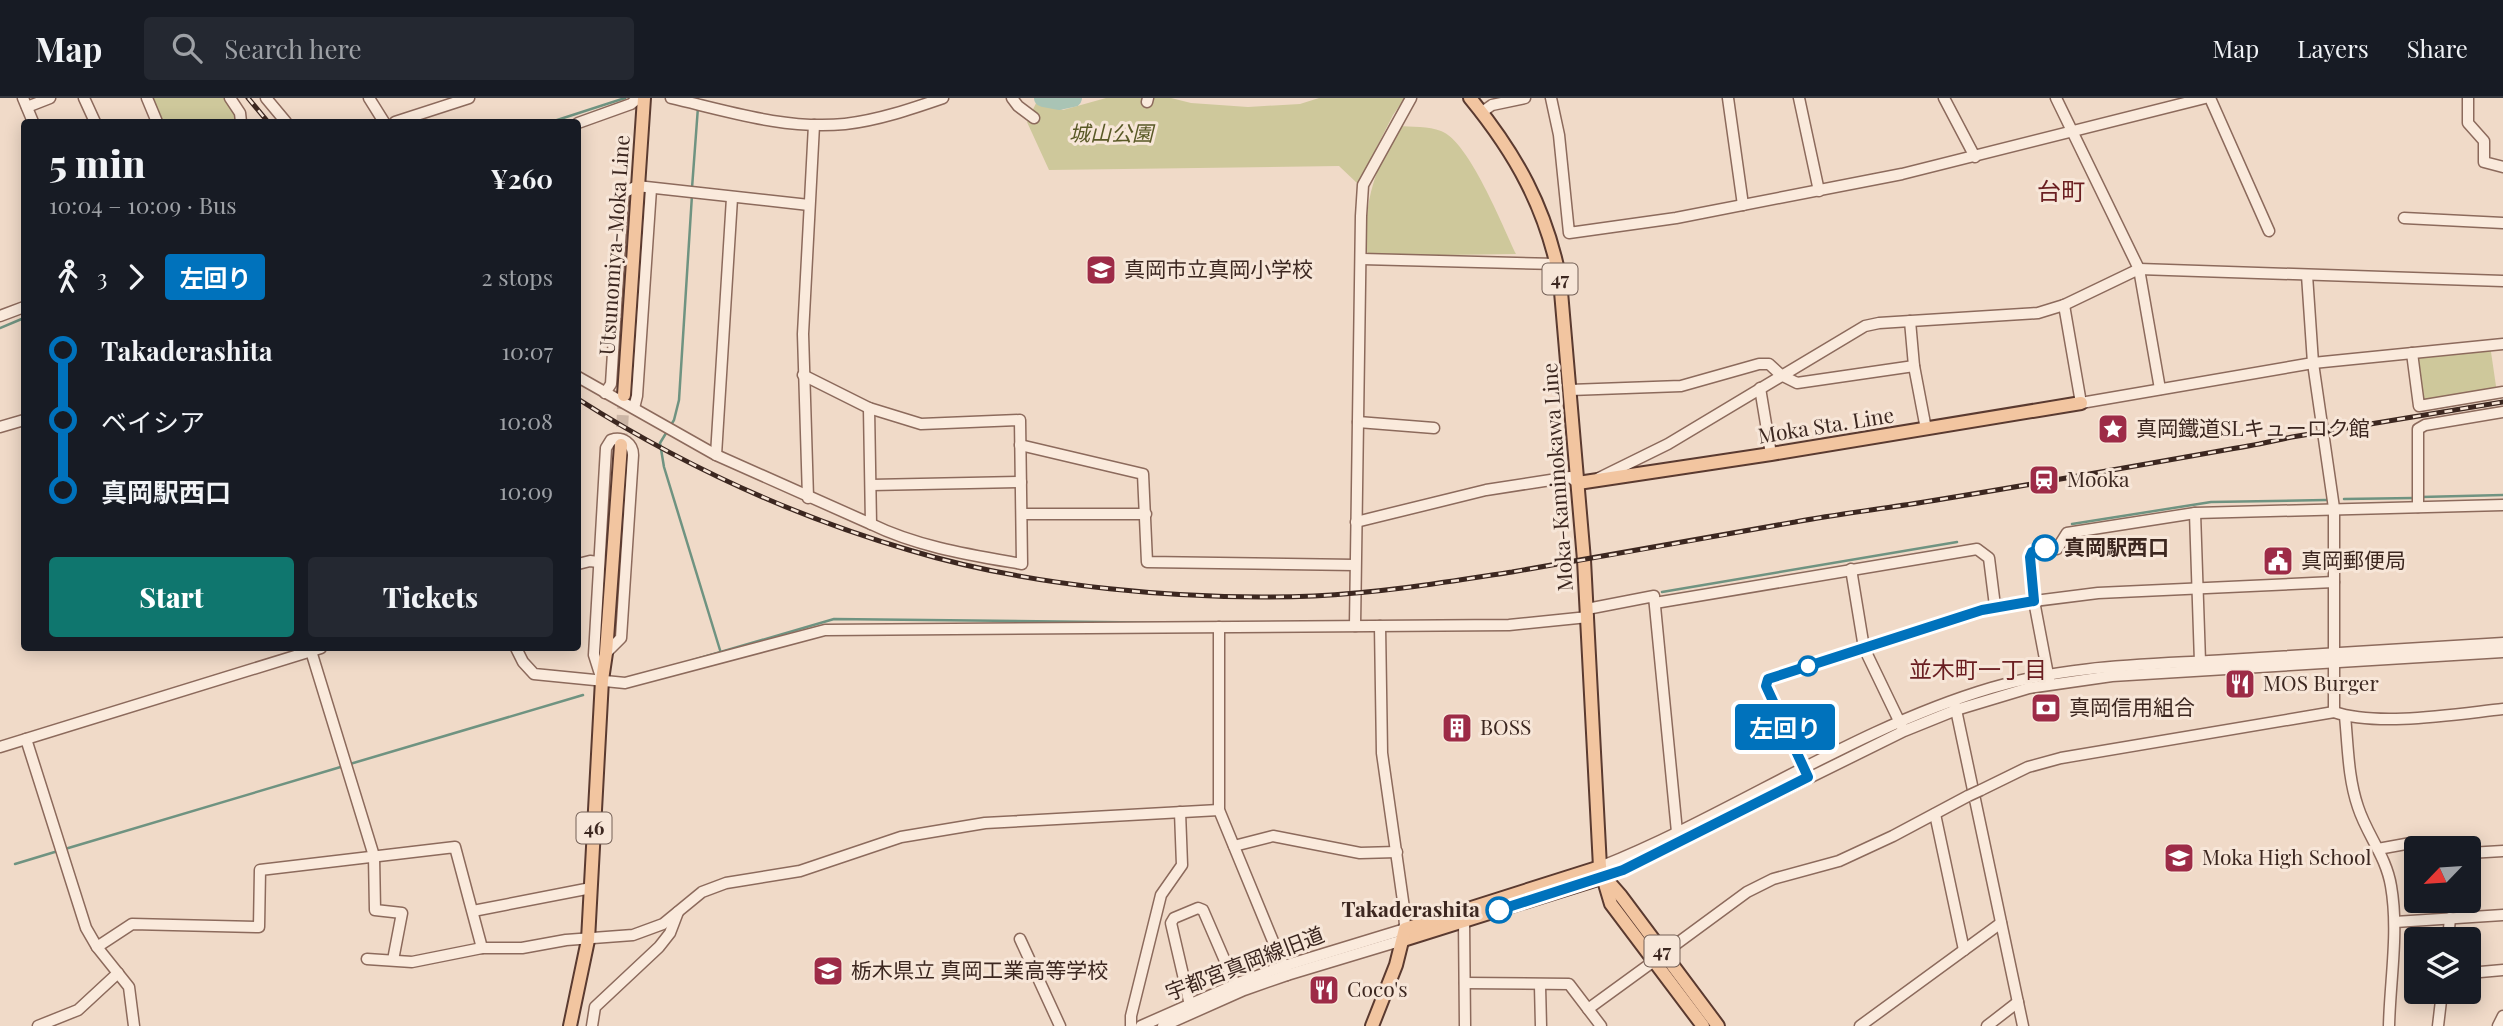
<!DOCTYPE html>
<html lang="en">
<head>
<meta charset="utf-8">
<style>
	body { margin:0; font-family:"Playfair Display","Noto Sans JP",serif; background:#242831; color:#f1f3f6; height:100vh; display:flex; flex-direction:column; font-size:26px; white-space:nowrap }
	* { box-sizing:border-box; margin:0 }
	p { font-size:23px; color:#9ea1a6 }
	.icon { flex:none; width:38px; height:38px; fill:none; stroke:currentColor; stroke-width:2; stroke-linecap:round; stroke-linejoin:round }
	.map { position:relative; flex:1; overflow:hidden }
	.drawer { position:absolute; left:21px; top:21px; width:560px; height:532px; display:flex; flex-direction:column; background:#171b24; border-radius:7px; box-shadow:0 4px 18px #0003 }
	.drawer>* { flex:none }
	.badge { padding:0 14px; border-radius:5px; font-size:24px; line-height:46px }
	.needle { width:46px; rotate:245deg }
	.buttons { position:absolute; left:2404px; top:738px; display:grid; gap:14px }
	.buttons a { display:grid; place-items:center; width:77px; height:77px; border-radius:7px; background:#171b24; box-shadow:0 4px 18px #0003; font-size:35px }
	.map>.badge { position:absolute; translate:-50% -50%; box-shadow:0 0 0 4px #fff }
	.legs { display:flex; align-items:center; gap:10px; height:77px; padding:0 28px; font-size:23px }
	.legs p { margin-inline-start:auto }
	.head { display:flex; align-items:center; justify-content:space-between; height:119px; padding:0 28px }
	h1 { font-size:38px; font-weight:800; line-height:52px }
	.cta { display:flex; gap:14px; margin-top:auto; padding:14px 28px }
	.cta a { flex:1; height:80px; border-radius:7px; background:#0f766e; color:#fff; font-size:28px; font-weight:800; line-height:80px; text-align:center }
	.cta a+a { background:#242831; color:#f1f3f6 }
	ul { padding:0 28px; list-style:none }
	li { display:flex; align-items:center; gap:24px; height:70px; font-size:26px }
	li i { display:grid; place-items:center; width:10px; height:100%; margin:0 9px; background:currentColor }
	li i::after { content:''; width:18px; height:18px; margin:-9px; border:5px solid; border-radius:50%; background:#171b24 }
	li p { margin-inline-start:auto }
	li:first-child i { background:linear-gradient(#0000 50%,currentColor 0) }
	li:last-child i { background:linear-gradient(currentColor 50%,#0000 0) }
	header { display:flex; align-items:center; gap:42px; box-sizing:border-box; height:98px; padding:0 35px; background:#171b24; border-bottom:2px solid #363941 }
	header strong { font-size:33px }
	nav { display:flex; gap:38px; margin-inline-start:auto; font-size:24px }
	.search { width:490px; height:63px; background:#242831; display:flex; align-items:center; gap:18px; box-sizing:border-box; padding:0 24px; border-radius:7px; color:#9ea1a6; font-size:26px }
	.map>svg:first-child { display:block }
	.green { fill:#cec89b }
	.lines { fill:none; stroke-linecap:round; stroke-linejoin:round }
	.stream { stroke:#6f9381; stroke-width:2.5 }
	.river { stroke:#a9c4b5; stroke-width:18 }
	.major-tunnel { stroke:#ccb6a6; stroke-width:12; stroke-dasharray:12 6; stroke-linecap:butt }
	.minor-casing { stroke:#8c6a5c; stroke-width:13 }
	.major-casing { stroke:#5a3a30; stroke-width:16 }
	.minor { stroke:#faeadc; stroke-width:10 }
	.major { stroke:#f2c5a0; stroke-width:12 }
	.rail-casing { stroke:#3c2720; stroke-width:5 }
	.rail { stroke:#f7e6d8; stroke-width:2.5; stroke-dasharray:8; stroke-linecap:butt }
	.minor-bridge-casing { stroke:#8c6a5c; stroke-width:13; stroke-linecap:butt }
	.minor-bridge { stroke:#faeadc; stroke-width:10 }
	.line-1-casing { stroke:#fff; stroke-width:16 }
	.line-1 { stroke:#0072bc; stroke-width:10 }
	.stop-1-dot { fill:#fff; stroke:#0072bc; stroke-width:3.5 }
	.labels { text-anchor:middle; stroke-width:6; stroke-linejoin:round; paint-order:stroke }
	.shield { fill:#f7e6d8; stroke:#746057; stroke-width:2 }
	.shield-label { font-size:19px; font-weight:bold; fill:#3c2720 }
	.park-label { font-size:21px; font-style:italic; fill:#595926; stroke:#f7e6d8 }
	.street-label { font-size:21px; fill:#3c2720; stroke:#f7e6d8 }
	.poi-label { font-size:21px; fill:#3c2720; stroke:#f7e6d8; text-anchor:start }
	.stop-label { font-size:21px; font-weight:bold; fill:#3c2720; stroke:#f7e6d8; text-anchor:start }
	.neighbourhood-label { font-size:23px; fill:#6a1e21; stroke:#f7e6d8 }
	.quarter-label { font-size:24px; fill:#6a1e21; stroke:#f7e6d8 }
</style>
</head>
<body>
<header>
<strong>Map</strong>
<div class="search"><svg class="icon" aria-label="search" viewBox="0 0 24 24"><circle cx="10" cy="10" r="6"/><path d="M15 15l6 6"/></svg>Search here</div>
<nav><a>Map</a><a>Layers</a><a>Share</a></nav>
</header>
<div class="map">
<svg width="2503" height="928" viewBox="0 0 2503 928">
	<rect width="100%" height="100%" fill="#f0dac8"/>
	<g class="green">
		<polygon points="153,0 225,0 234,12 237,24 163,24"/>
		<polygon points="1106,0 1171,0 1191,5 1248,9 1300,6 1319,0 1405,0 1393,17 1358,86 1339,68 1049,72 1027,24 1038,1 1063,12"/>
		<path d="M1398 28C1411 29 1429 28 1441 33 1469 43 1503 129 1516 156L1372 158 1366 153C1365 97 1374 77 1398 28Z"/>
		<polygon points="2490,247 2497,295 2419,308 2412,255"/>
	</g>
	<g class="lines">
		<g class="stream">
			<polyline points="551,24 625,0"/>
			<polyline points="692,90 698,9"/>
			<polyline points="692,97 679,302 674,322 660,345 664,369 720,552"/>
			<polyline points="0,230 24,220"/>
			<polyline points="2421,399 2503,397"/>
			<polyline points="2344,401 2414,400"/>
			<polyline points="2072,426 2211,404 2326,402"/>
			<polyline points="1662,494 1957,444"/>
			<polyline points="693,562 834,521 1184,525"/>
			<polyline points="350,666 583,597"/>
			<polyline points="65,751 344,668"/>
			<polyline points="15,766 58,753"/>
		</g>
		<polyline class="river" points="1043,0 1059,3 1073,0"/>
		<polyline class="major-tunnel" points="621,347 624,297"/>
		<g class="minor-casing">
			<g id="minor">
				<polyline points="23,0 33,24"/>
				<polyline points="84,0 95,24"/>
				<polyline points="147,0 157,24"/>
				<polyline points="230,0 240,15 241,24"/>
				<polyline points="266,0 286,24"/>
				<polyline points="369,0 384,24"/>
				<path d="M671 0C727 13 786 32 845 26 879 22 911 11 943 0"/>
				<polyline points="1012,0 1018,8 1034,20"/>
				<polyline points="1551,0 1559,37 1569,135 1676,120 1902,76 2205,0"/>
				<polyline points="1728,0 1743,107"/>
				<polyline points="1799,0 1819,93"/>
				<polyline points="1944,0 1975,59"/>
				<polyline points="2056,0 2139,171 2160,291"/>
				<polyline points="2210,0 2269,133"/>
				<polyline points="2468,0 2468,25 2484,43 2484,64 2503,69"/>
				<polyline points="1147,4 1148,0"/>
				<polyline points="27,9 50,0"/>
				<polyline points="1482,14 1492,7 1525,0"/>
				<polyline points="395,24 469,0"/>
				<polyline points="578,25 631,6 638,0"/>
				<polyline points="2404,120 2503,125"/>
				<polyline points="1362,161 1557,166"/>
				<polyline points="2307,177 2313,265 2334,410 2334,614"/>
				<polyline points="2064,207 2081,305 2313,265 2503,246"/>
				<polyline points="0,218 24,209"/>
				<polyline points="1910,223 1914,268 1926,331"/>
				<polyline points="2412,255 2419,308 2503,294"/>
				<path d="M803 277 869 310 921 326 1020 322 1022 466C971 457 918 449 871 426"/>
				<polyline points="578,279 716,357 871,426 869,310"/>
				<polyline points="1760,290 1771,356"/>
				<polyline points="1570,292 1681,288 1759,266 1769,266 1781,277 1797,285 1914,268"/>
				<polyline points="605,295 611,286 623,98 625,94 637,88 809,107"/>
				<polyline points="634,310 637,298 651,91"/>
				<polyline points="1358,324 1434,330"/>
				<polyline points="0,329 24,322"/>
				<polyline points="1020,347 1143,376 1147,464 1355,467"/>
				<polyline points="716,357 732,100"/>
				<polyline points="1599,380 1668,346 1865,228 1879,225 2038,215 2064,207 2139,171 2503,183"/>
				<polyline points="871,387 1021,384"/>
				<polyline points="808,400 803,236 814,27"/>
				<polyline points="2418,409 2418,331 2425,327 2503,314"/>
				<polyline points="2195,415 2200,564"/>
				<polyline points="1022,416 1146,416"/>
				<polyline points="1356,424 1486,392 1570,379 1578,385"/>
				<polyline points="2057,451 2067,435 2195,415 2503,407"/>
				<polyline points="578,466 590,463 598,464"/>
				<polyline points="1851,471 1864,550 1902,629"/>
				<polyline points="2034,503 2049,582"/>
				<polyline points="1655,505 1977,451 1989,460 1995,508"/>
				<polyline points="1587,511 1654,498 1677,734"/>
				<polyline points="1355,528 1361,118 1363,87 1411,0"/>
				<polyline points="1219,529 1219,712 1287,877"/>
				<polyline points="516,550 523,564 534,576 625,585 825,532 1509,527 1588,519"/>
				<polyline points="311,553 374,758 375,812 402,815 393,862"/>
				<path d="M601 579 594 557 606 350 611 342C623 338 633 346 633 357L621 540 606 555"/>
				<polyline points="1955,607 2023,928"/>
				<path d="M2345 618C2348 648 2348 680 2358 709 2367 737 2386 758 2391 788 2399 834 2390 882 2389 928"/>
				<polyline points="26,641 86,830 97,849 129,889 134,928"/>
				<polyline points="0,649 321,550"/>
				<polyline points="1807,675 1766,588 1768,581 1995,508 2098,495 2334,484"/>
				<path d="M1981 692 2028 669 2061 660 2334 614C2378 629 2456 616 2503 611"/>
				<polyline points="1935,716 1964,852"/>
				<polyline points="1234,748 1273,738 1360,755 1397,754"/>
				<polyline points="2378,751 2411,745 2433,751"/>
				<polyline points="2469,755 2503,753"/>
				<path d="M1600 769C1733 716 1853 631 1991 590 2068 567 2148 567 2227 562 2319 557 2411 551 2503 545"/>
				<polyline points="1604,779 1643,762 1904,633 1956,612 2029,590 2112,578 2503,554"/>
				<polyline points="473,813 591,790"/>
				<polyline points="1464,822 1465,928"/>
				<polyline points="2395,824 2503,817"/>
				<polyline points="1020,841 1060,928"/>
				<polyline points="2448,842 2450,820"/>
				<polyline points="97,849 132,826 259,829 260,772 455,749 482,850"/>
				<polyline points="1664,855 1747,794 1773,781 1839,763 1893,738 1968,698"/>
				<polyline points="367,861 412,864 482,850 522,850 566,842 633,837 663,826 702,794 726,785 800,773 901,739 985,725 1219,712"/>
				<polyline points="2469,875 2503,872"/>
				<polyline points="1465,885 1569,886 1601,928"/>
				<polyline points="1540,888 1541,928"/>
				<polyline points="1190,907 1171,825 1174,820 1198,810 1203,812 1235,886"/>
				<polyline points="1588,911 1654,863"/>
				<polyline points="38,928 78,912 118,875"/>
				<polyline points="592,928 595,909 659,849 670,835 678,814"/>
				<polyline points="1131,928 1131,918 1161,797 1182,767 1180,714"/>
				<polyline points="1141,928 1241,884 1284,868 1405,831 1404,810 1382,655 1380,528"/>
				<polyline points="1163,928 1244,892 1287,877 1403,842"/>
				<polyline points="1860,928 2001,825"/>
				<polyline points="1987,928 2018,904"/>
				<polyline points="2438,928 2442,894"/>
				<polyline points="2498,928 2503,918"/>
			</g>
		</g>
		<g class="major-casing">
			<g id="major">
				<path d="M1470 0C1516 56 1546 110 1560 182L1584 462 1600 769 1611 806 1703 928"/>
				<polyline points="624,297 644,0"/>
				<polyline points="1578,385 1771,356 2081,305"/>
				<polyline points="1607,782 1621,798 1718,928"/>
				<polyline points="1403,842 1604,779"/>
				<polyline points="570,928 588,842 602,582 606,555 621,347"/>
				<polyline points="1372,928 1396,867 1405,831 1600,769"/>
			</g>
		</g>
		<use href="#minor" class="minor"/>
		<use href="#major" class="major"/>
		<g class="rail-casing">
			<g id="rail">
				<polyline points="248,0 268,24"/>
				<path d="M578 301C680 366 793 418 909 452 1031 489 1187 503 1314 498 1381 495 1447 484 1512 474 1607 458 1701 441 1795 424 1838 416 1881 411 1924 404 2036 386 2147 366 2259 346L2292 339 2503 304"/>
			</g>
		</g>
		<use href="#rail" class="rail"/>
		<g class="minor-bridge-casing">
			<polyline id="minor-bridge" points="1968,698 1981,692"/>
		</g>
		<use href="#minor-bridge" class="minor-bridge"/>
	</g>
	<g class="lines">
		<g class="line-1-casing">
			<polyline id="line-1" points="1499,812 1623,772 1808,679 1766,588 1768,581 1982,512 2034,503 2030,459 2032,454 2045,450"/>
		</g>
		<use href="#line-1" class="line-1"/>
	</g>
	<defs>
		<g id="school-square" transform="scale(1.575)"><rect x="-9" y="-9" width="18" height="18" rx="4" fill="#9d2b47" stroke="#f7e6d8"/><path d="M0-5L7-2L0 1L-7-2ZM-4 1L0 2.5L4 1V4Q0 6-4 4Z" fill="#fff"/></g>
		<g id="sight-square" transform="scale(1.575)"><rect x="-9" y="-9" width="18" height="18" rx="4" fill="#9d2b47" stroke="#f7e6d8"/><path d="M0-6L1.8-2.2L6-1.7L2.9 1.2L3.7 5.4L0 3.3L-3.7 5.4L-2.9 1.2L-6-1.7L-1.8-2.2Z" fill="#fff"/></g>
		<g id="station-square" transform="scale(1.575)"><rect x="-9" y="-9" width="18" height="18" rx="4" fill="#9d2b47" stroke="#f7e6d8"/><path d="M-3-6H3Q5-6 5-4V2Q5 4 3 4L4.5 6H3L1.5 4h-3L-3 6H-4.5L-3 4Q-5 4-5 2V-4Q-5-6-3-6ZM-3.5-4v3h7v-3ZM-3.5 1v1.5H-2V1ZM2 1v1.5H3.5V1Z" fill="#fff"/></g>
		<g id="civic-square" transform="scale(1.575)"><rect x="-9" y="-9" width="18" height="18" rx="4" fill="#9d2b47" stroke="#f7e6d8"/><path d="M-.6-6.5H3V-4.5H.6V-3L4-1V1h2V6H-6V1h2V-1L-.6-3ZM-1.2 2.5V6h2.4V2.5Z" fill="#fff"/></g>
		<g id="restaurant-square" transform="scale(1.575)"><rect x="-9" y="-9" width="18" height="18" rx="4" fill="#9d2b47" stroke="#f7e6d8"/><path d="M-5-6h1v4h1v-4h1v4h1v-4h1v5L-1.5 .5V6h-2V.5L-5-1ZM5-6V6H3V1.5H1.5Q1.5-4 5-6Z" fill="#fff"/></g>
		<g id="bank-square" transform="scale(1.575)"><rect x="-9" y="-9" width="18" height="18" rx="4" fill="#9d2b47" stroke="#f7e6d8"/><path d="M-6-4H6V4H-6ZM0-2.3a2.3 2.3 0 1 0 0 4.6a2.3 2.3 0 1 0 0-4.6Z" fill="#fff"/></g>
		<g id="building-square" transform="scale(1.575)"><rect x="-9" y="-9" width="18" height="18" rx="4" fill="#9d2b47" stroke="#f7e6d8"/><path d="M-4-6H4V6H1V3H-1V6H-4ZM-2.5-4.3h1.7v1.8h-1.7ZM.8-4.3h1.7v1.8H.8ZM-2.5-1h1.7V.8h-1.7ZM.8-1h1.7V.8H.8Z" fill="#fff"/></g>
	</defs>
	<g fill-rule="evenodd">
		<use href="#school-square" x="1101" y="172"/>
		<use href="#sight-square" x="2113" y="331"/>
		<use href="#station-square" x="2044" y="382"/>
		<use href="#civic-square" x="2278" y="463"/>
		<use href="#restaurant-square" x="2240" y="586"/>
		<use href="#bank-square" x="2046" y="610"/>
		<use href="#building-square" x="1457" y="630"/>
		<use href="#school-square" x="2179" y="760"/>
		<use href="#school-square" x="828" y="873"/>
		<use href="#restaurant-square" x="1324" y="892"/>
	</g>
	<g class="stop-1-dot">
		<circle cx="2045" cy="450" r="12"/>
		<circle cx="1808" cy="568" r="9"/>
		<circle cx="1499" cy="812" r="12"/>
	</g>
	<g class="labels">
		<g class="shield">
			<rect x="1542.5" y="165.5" width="35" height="31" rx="5"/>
			<rect x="576.5" y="714.5" width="35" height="31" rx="5"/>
			<rect x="1644.5" y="837.5" width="35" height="31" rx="5"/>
		</g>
		<g class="shield-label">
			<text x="1560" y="188">47</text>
			<text x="594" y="737">46</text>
			<text x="1662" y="860">47</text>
		</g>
		<g class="park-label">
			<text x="1111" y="43">城山公園</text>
		</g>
		<g class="street-label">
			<text transform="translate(615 147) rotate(-86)" y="7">Utsunomiya-Moka Line</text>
			<text transform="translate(1826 328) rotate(-9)" y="7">Moka Sta. Line</text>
			<text transform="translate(1558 379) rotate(-94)" y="7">Moka-Kaminokawa Line</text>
			<text transform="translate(1245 866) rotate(-21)" y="7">宇都宮真岡線旧道</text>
		</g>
		<g class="poi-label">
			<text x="1124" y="179">真岡市立真岡小学校</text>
			<text x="2136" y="338">真岡鐵道SLキューロク館</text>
			<text x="2067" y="389">Mooka</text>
			<text x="2301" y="470">真岡郵便局</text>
			<text x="2263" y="593">MOS Burger</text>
			<text x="2069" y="617">真岡信用組合</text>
			<text x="1480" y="637">BOSS</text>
			<text x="2202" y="767">Moka High School</text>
			<text x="851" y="880">栃木県立 真岡工業高等学校</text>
			<text x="1347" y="899">Coco's</text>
		</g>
		<g class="stop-label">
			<text x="2064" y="457">真岡駅西口</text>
			<text x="1480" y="819" text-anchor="end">Takaderashita</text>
		</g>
		<g class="neighbourhood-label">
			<text x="1978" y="580">並木町一丁目</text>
		</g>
		<g class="quarter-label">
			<text x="2061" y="102">台町</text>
		</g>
	</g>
</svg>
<div class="buttons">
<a><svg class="needle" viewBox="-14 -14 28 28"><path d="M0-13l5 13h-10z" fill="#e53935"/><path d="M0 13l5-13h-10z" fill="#9ea1a6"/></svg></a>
<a><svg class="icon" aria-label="layers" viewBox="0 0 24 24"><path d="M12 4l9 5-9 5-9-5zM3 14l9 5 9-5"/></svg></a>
</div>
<b class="badge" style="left:1785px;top:629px;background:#0072bc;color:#fff">左回り</b>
<section class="drawer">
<div class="head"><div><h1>5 min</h1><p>10:04 – 10:09 · Bus</p></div><b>¥260</b></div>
<div class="legs"><svg class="icon" aria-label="walk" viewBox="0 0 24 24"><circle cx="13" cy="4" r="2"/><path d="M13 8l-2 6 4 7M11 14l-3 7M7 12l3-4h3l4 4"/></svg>3<svg class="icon" aria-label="forward" viewBox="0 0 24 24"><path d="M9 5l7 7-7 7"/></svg><b class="badge" style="background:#0072bc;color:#fff">左回り</b><p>2 stops</p></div>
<ul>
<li><i style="color:#0072bc"></i><b>Takaderashita</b><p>10:07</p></li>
<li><i style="color:#0072bc"></i><span>ベイシア</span><p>10:08</p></li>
<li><i style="color:#0072bc"></i><b>真岡駅西口</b><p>10:09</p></li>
</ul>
<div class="cta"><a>Start</a><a>Tickets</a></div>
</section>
</div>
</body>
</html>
